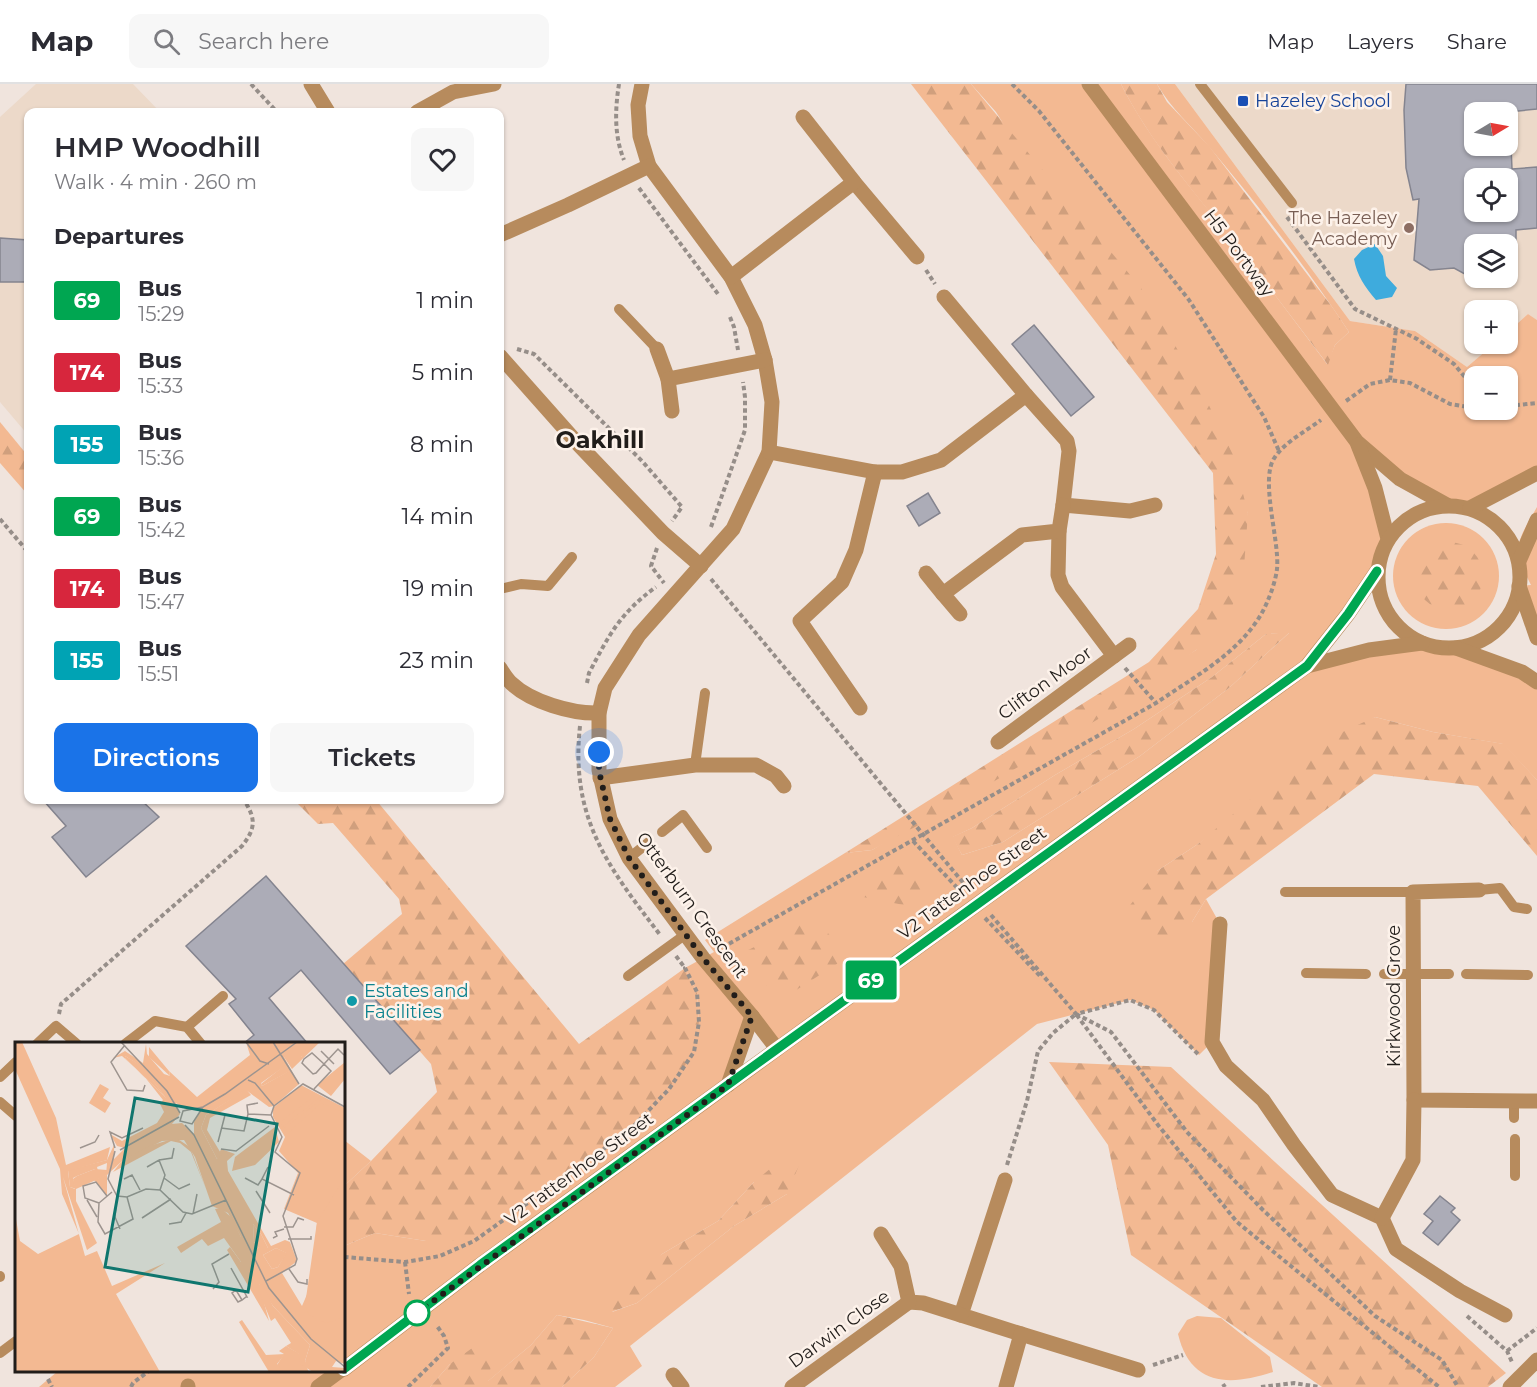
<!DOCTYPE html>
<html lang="en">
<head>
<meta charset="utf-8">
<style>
	body { margin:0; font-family:Montserrat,sans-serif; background:#f7f7f7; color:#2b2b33; height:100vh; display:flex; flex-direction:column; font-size:22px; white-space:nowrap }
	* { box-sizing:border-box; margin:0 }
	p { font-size:20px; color:#7c7c81 }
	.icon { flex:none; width:33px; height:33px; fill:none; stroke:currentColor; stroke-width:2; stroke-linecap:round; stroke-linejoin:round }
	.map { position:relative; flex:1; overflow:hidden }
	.sheet { position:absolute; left:24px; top:24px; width:480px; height:696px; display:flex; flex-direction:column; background:#fff; border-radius:12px; box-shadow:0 2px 4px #0004 }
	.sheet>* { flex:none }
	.badge { padding:0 12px; border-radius:4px; font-size:21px; line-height:39px }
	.needle { width:39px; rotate:80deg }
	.controls { position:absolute; left:1464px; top:18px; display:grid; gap:12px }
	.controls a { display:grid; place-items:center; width:54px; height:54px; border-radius:12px; background:#fff; box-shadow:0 2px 4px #0004; font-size:30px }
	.you { position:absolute; width:30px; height:30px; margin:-15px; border:4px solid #fff; border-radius:50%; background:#1a73e8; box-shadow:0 0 0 9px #1a73e833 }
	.map>.badge { position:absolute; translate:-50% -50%; box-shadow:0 0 0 3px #fff }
	h2 { padding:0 30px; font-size:22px; line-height:54px }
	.round { display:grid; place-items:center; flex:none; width:63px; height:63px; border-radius:12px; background:#f7f7f7 }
	.head { display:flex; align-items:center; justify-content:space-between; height:102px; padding:0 30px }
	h1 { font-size:28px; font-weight:600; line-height:45px }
	.button { display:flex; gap:12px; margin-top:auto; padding:12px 30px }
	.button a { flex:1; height:69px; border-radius:12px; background:#1a73e8; color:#fff; font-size:24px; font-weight:600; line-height:69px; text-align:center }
	.button a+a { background:#f7f7f7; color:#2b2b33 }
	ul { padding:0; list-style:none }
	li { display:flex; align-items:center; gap:18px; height:72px; padding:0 30px }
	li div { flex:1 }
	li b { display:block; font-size:22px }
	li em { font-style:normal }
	li .badge { min-width:66px; font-weight:700; text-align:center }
	header { display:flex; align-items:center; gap:36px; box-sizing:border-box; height:84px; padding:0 30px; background:#fff; border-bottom:2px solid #e1e1e2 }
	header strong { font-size:28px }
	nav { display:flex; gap:33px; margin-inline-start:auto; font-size:21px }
	.search { width:420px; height:54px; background:#f7f7f7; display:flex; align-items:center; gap:15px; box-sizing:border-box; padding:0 21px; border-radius:12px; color:#7c7c81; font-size:22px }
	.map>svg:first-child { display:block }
	.education { fill:#ecd9c9; fill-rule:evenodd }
	.green { fill:#f3b992; fill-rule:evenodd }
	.forest { fill:url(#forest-firs) }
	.water { fill:#3eabdd }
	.building { fill:#acacb7; stroke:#84848f; stroke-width:1.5; fill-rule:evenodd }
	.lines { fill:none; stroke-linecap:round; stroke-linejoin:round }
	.path { stroke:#968e89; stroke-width:4; stroke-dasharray:4.5 3; stroke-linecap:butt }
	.service { stroke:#b78b5d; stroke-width:10 }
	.minor { stroke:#b78b5d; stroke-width:15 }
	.tertiary { stroke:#b78b5d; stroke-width:15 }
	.line-casing { stroke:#fff; stroke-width:14 }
	.line { stroke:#00a651; stroke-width:9 }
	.walk { stroke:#211d1a; stroke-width:6; stroke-dasharray:0 10.8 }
	.transit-dot { fill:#1a4fb4; stroke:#fdf2ea; stroke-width:2 }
	.education-dot { fill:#8d6e63; stroke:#fdf2ea; stroke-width:2 }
	.culture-dot { fill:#0f9aa8; stroke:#fdf2ea; stroke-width:2 }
	.stop-dot { fill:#fff; stroke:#00a651; stroke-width:3 }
	.labels { text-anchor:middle; stroke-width:5; stroke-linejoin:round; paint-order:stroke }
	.transit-label { font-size:18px; fill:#164399; stroke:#fdf2ea; text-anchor:start }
	.education-label { font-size:18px; fill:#785e54; stroke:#fdf2ea; text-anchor:end }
	.street-label { font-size:18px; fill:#211d1a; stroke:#fdf2ea }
	.culture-label { font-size:18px; fill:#0d838f; stroke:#fdf2ea; text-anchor:start }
	.district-label { font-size:24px; font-weight:bold; fill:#211d1a; stroke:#fdf2ea }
	.inset-road { fill:none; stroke:#9d948f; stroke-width:1.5 }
	.view { fill:#0f766e; fill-opacity:0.15; stroke:#0f766e; stroke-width:3 }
	.inset-edge { fill:none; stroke:#211d1a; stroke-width:3 }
</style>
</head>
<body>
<header>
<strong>Map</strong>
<div class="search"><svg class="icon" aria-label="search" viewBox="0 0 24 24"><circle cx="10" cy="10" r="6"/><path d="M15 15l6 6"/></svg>Search here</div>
<nav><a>Map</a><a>Layers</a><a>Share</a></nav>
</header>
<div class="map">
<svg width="1537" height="1303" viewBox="0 0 1537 1303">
	<defs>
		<pattern id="forest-firs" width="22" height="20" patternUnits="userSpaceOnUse" patternTransform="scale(1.5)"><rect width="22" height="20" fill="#f3b992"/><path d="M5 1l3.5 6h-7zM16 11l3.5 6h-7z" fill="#d09f7d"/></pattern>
	</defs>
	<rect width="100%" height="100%" fill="#f0e4dd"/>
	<g class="education">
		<polygon points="36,0 133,0 160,28 28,28 28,351 0,318 0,33"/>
		<path d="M1175 0H1537V236L1528 230 1508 248V226H1474V260H1494L1467 283 1415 247 1350 237ZM1474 28H1508V62H1474ZM1474 94H1508V128H1474ZM1474 160H1508V194H1474Z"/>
	</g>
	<g class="green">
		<path d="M971 0H1121C1149 56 1194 108 1233 156 1265 197 1296 239 1327 280L1335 261 1349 248C1307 184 1259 122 1210 64 1192 42 1171 25 1157 0H1175L1350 237 1415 247 1467 283 1494 260H1508V248L1528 230 1537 236V383L1470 424 1447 421 1359 359 1388 455 1380 472 1377 487 1307 581 1422 559 1441 564H1456L1537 598V696L1503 660 1433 648 1375 633 1198 760 1157 787 1192 838 1206 815 1220 840 1212 958 1199 971 1154 926 1130 916 1037 940 630 1262 642 1282 615 1303H562L594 1273 613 1244 584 1236 557 1231 531 1261 487 1298 450 1280 430 1303H39L58 1287 344 1286V1162L375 1149 426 1157H474L629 1047 669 1005 699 938 697 908 685 884 714 868 705 856 845 769 872 766 1196 566 1248 429 996 28ZM1474 292H1508V326H1474ZM1289 549 1229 604 1140 672 1003 758 962 771 953 753 972 744 1055 691 1134 645 1212 593 1266 550ZM753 933 776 965 728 1000ZM754 1098 787 1110 734 1142 637 1219 612 1228 662 1170 718 1137Z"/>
		<path d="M1537 423V554L1519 502 1531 501C1511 463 1517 458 1537 423Z"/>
		<circle cx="1446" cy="492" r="53"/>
		<polygon points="344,1056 371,1077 344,1102"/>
		<path d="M1197 1232 1221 1234 1270 1273 1273 1288C1228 1303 1190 1301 1178 1250L1187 1236Z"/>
	</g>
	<g class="forest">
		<polygon points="911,0 971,0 1141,204 1202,307 1233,371 1248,429 1243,497 1227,534 1196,566 1115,625 941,729 872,766 845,769 1149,578 1198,525 1216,470 1213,389"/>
		<path d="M1121 0H1157L1167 18 1209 62 1333 224 1349 248 1335 261 1328 281C1296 239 1265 197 1233 157 1194 108 1148 55 1121 0Z"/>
		<polygon points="0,338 28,372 28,411 0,379"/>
		<circle cx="1449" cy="492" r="34"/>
		<polygon points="1290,548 1229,604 1140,672 1003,758 962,771 952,753 972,744 1055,691 1134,645 1212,593 1266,550"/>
		<polygon points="1375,633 1433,648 1504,660 1537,696 1537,772 1478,702 1374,690 1206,815 1192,838 1167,857 1137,841 1127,825 1157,787 1198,760 1314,661"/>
		<polygon points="294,716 376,716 579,960 685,884 697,908 699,938 694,968 669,1005 629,1047 474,1157 426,1157 375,1149 344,1162 344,1102 371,1077 437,1008 431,980 343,880 402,830 399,815 333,739 318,740"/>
		<polygon points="906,778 921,805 914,823 853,811 877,791"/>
		<polygon points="807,837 829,850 840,878 790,910 763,900 738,871"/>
		<polygon points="1049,978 1171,983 1506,1289 1488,1303 1322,1303 1131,1171 1108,1061"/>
		<polygon points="802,1074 787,1110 734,1142 637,1219 611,1228 599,1219 662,1170 718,1137 754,1098 771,1084"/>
		<polygon points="557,1231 613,1244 594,1273 562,1303 430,1303 450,1280 475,1262 494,1267 488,1297 531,1261"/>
	</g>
	<path class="water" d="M1375 160 1383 172 1386 192 1397 204 1392 213 1376 216C1365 203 1357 192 1354 175L1362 166Z"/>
	<g class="building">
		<path d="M1406 0H1537V25L1508 28H1474V62H1511L1512 85 1537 83V144L1516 146V160H1474V195L1454 184 1430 186 1414 176 1419 115 1413 116 1406 84 1404 26ZM1474 94H1508V128H1474Z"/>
		<polygon points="0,154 28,156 28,198 0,198"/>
		<polygon points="1034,241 1094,313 1071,332 1012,260"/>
		<polygon points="928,409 940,429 919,442 907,422"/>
		<polygon points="43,716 141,716 159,733 86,793 52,753 66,742"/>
		<polygon points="266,792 420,966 390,990 301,886 269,914 308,960 243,960 254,951 229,920 236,915 186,862"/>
		<polygon points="1440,1112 1455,1124 1451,1128 1460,1136 1438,1161 1423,1149 1433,1137 1424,1130"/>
	</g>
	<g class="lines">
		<g class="path">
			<polyline points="251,0 277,28"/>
			<path d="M619 0C615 25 614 52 624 76"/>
			<polyline points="1012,0 1039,27 1189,216 1264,333 1279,367"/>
			<polyline points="639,104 718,210"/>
			<polyline points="1287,133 1355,225 1417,255 1454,280 1474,304"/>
			<polyline points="926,186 935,200"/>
			<polyline points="730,233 734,243 738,266"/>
			<polyline points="517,265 534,270 642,377 682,423 672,437"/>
			<polyline points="1390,296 1396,245"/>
			<polyline points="1346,317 1370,300 1390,296 1410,299 1450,320 1474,324"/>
			<polyline points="1508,322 1537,319"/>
			<polyline points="0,435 28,468"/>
			<polyline points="711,443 745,346 745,313 743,298"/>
			<polyline points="657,464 651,482 664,499"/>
			<polyline points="711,495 970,807"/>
			<polyline points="1125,584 1156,619"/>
			<path d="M587 599 589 589C609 551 620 529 656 503"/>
			<path d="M580 642C570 734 608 783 661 852"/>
			<polyline points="913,757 964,811"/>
			<polyline points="991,831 1076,930 1130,916 1154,926 1198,970"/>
			<polyline points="985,834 1040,892"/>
			<path d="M716 867 1156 619C1197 591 1249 564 1268 516 1272 507 1276 494 1277 485 1280 457 1259 394 1275 373 1285 358 1306 347 1321 336"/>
			<polyline points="676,872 685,884"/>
			<path d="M59 930 61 920 242 762C256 744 256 735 244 716"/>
			<polyline points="1076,930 1111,948 1187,1048 1263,1126 1375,1232 1442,1276 1458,1303"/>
			<polyline points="1007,1081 1027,1017 1038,967 1053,949 1076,930 1158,1041 1237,1138 1439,1303"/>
			<polyline points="344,1173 405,1178 440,1172 474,1157 629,1047 669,1005 694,968 699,938 697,908 685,884 688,882"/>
			<polyline points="405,1178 409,1210"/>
			<polyline points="1467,1232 1507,1267 1512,1278"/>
			<polyline points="1507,1267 1537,1244"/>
			<polyline points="1153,1281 1183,1271"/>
			<polyline points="48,1295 52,1303"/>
			<polyline points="1223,1300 1225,1303"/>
			<polyline points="131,1303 133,1299 150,1286"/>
			<polyline points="408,1303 448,1264 444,1252 437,1242"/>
			<polyline points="1261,1303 1294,1299 1319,1303"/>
		</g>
		<g class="service">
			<polyline points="1200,0 1292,119"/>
			<polyline points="619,225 657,265"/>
			<polyline points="500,505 521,500 548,502 572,473"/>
			<polyline points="695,681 705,609"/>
			<polyline points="662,748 683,731 707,764"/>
			<polyline points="629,774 649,758"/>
			<polyline points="1479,806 1500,804 1514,823 1527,825"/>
			<polyline points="1285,808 1413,808"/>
			<polyline points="1306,889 1366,890"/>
			<polyline points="1384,890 1449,890"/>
			<polyline points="1466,890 1528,891"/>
			<polyline points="628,892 686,850"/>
			<polyline points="187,943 223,912"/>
			<polyline points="37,960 56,942 77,960"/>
			<polyline points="125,960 155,937 187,943 201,960"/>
			<polyline points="0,993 16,978"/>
			<polyline points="1514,1017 1514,1034"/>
			<polyline points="0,1018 16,1032"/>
			<polyline points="1515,1092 1515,1055"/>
			<polyline points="0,1192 0,1193"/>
			<polyline points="0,1269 16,1257"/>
		</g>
		<g class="minor">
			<polyline points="311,0 328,28"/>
			<polyline points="642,0 638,21 640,52 649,82 731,193 755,241 765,276 772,318 769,368 733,445 639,551 605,604 599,629 599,686 610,735 629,774 703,874 752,932 777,965"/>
			<polyline points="1089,0 1357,358 1400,395 1447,421"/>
			<polyline points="417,28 453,8 494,0"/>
			<polyline points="854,98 917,173"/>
			<polyline points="500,151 568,121 649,82"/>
			<polyline points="731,193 854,98 803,33"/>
			<polyline points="657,265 668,295"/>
			<polyline points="500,272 579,361 663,449 701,482"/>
			<polyline points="1026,311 1067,357 1069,367 1063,421 1130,427 1155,421"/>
			<polyline points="672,327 668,295 765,276"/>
			<polyline points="1358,361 1375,404 1388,455"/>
			<polyline points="769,368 875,388 902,388 941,376 1026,311 944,213"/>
			<polyline points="1059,447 1058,491 1062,503 1114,572 1129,561"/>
			<polyline points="926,489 943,510"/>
			<polyline points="960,530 943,510 1022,451 1059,447 1063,421"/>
			<path d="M500 584C503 589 507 595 511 599 531 618 572 630 599 629"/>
			<polyline points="860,624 800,537 842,498 856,466 875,388"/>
			<polyline points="998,658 1114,572"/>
			<polyline points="600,694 695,681 756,681 776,692 784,702"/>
			<polyline points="1479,806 1413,808 1414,1016 1537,1017"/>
			<polyline points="1220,840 1212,958 1226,982 1263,1016 1294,1061 1332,1111 1382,1134 1396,1165 1460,1207 1505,1231"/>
			<polyline points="728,1001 752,932"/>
			<polyline points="1005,1096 961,1231 1021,1250"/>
			<polyline points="1382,1134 1413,1076 1414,1016"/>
			<polyline points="881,1150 901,1182 909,1218 923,1219 961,1231"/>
			<polyline points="673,1291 682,1303"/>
			<polyline points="188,1303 188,1302"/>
			<polyline points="792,1303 909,1218"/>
			<polyline points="1006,1303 1021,1250 1138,1286"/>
			<polyline points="1510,1303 1537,1276"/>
		</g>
		<g class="tertiary">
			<circle cx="1449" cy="493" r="71"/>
			<polyline points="1470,424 1537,389"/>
			<polyline points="1519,477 1537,436"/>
			<polyline points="1519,502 1537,554"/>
			<polyline points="1456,564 1522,588 1537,598"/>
			<polyline points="1307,582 1369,566 1422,559"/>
			<polyline points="344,1285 480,1181 777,965 1307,582 1348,530 1377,487"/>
			<polyline points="318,1303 341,1286"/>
		</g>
	</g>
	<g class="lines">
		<g class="line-casing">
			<polyline id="line" points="344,1285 480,1181 777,965 1307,582 1348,530 1377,487"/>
		</g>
		<use href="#line" class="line"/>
		<polyline class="walk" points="417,1229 728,1001 752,932 703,874 629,774 610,735 599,687 599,668"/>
	</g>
	<rect class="transit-dot" x="1237" y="11" width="12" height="12" rx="3"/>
	<circle class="education-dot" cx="1409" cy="144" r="6"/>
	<circle class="culture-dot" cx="352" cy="917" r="6"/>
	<circle class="stop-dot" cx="417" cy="1229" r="12"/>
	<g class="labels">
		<g class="transit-label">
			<text x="1255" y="23">Hazeley School</text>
		</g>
		<g class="education-label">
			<text x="1397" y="140">The Hazeley<tspan x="1397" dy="21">Academy</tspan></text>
		</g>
		<g class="street-label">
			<text transform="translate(1239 169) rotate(53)" y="6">H5 Portway</text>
			<text transform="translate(1045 599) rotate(-36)" y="6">Clifton Moor</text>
			<text transform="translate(972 799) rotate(-36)" y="6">V2 Tattenhoe Street</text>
			<text transform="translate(692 821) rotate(54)" y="6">Otterburn Crescent</text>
			<text transform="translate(1394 912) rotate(-90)" y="6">Kirkwood Grove</text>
			<text transform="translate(579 1085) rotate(-36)" y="6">V2 Tattenhoe Street</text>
			<text transform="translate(839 1245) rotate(-36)" y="6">Darwin Close</text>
		</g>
		<g class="culture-label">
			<text x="364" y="913">Estates and<tspan x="364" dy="21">Facilities</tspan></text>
		</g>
		<g class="district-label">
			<text x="600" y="364">Oakhill</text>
		</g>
	</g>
	<g transform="translate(15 958)">
		<rect width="330" height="330" fill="#f0e4dd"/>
		<path d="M231 0H295L294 6 286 15H269L284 42 259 64 254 65 231 48 191 73 186 86 202 117 206 107 220 112 212 119 213 129 256 204 270 198 275 200 282 219 267 231 287 264 296 243 302 181 269 167 283 131 264 109 270 95 258 75V66L286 43 330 66V322L321 319 317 325 330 326V330H298L293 326 290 319 295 303 258 264 244 242 254 279 212 208 215 205 226 220V195L213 171 197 164 180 115 169 98 147 99 106 120 92 133V154L79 138 91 133 92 121 82 125 83 129 80 127 62 134 58 136 61 147 55 145 53 128 92 118 99 103V117L110 106 102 104 95 92 107 99 142 81 149 70 145 62 148 58 129 34 107 14 98 16 110 9 128 21 131 2 132 12 149 32 155 34 154 29 182 55 235 13ZM110 14 126 24 151 56 110 16ZM270 24 274 29 247 44 246 41ZM161 61 172 68 187 66 179 80V92L167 81 157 82 165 72ZM238 182 246 192 253 206H244L239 200ZM261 206 271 211 263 225 257 227 248 213ZM85 42 94 47 88 56 96 61 90 71 74 61ZM271 304 285 312 294 330 266 329 262 323 269 312 264 309Z" fill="#f3b992" fill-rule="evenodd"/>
		<path d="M0 0H7L41 76 51 123 95 105 92 118 53 129 55 145 60 147 58 137 62 134 80 127 92 128V133L61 147V159L82 201 72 208 48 135 70 214 82 209 97 244 150 221 101 252 145 330H0V172L5 199 23 212 64 192 47 152 45 127 0 27ZM295 0H305L277 27 269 15H286ZM134 5 154 29 155 34 134 15ZM110 14 127 24 151 56 110 16ZM330 20V37L316 54 302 43ZM270 23 275 29 247 44 246 42ZM231 47 236 53 195 76 192 88 207 113 202 117 186 86 191 73ZM302 52 305 55 266 86 268 78ZM308 56 330 67V71L306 61 271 93 267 88ZM260 85 264 100 240 123 217 129 220 115ZM161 96 175 105 191 147 176 110 165 101 156 99 98 130 106 120 134 104ZM330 135V275L311 281 294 273 290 263 302 180ZM206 166 217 176 226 195V220L209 196 193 204 187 197 166 211 162 205 206 180 200 167ZM238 182 246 192 253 206H244L239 200ZM261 206 272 211 263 225 257 227 248 213ZM247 242 258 264 295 303 290 319 298 330 285 322 284 312 271 304 276 301 260 276 256 279 241 243ZM227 278 251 313 270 312 262 322 268 330H254L224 280Z" fill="#f3b992"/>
		<path class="inset-road" d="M106 0 152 49 165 71M231 0 245 19 254 22M258 0 284 42M110 3 96 20 112 48 128 49 130 43M306 9 319 22M233 38 240 41 259 64M299 47 316 29 309 22 297 11 289 17 287 21 298 32 301 31 309 22 323 7 329 13M259 64 288 42 330 65M188 65 177 82 165 79 168 69 188 65 210 52 282 0M233 72 232 63 243 61M170 83 179 93 254 246 296 297 330 325M206 86 229 89 233 72 256 73M203 100 210 73M65 106 80 100 84 93M100 106 95 90 107 96 128 86M206 107 221 109 254 84M105 108 164 75M100 109 93 137 102 154 112 155 131 147 145 148 168 170 177 172 211 158M144 118 157 116 159 106M132 125 144 118 150 133 145 148M253 125 247 137 279 153M149 136 164 147 175 142M230 136 243 143 247 137M109 137 117 133 125 148M241 149 255 171M97 150 84 161 83 180 90 192 118 177 112 155M102 154 100 175 105 187M72 158 82 175M84 161 70 156 68 144 81 140 92 154M178 172 182 152M127 176 156 157M154 182 166 180 171 171M269 185H278L283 176 289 178M258 196 262 194 260 190 269 187M273 197H296V194M216 226 232 255H231L227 258 223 260 217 251 221 248 227 258M274 227 283 240 292 242V237M251 239 280 223 282 217 268 174 285 131 260 110 267 95 256 73 259 64M198 247 204 240 197 222 214 212"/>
		<path class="view" d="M120 56 262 82 233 250 90 225Z"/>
		<rect width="330" height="330" class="inset-edge"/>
	</g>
</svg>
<div class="controls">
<a><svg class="needle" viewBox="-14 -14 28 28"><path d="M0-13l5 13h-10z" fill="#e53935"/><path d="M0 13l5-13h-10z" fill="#7c7c81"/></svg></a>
<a><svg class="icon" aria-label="locate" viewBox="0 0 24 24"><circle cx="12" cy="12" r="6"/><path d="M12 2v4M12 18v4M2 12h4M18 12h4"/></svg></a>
<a><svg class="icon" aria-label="layers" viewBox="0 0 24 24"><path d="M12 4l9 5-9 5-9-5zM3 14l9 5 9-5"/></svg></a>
<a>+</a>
<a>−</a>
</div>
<div class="you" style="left:599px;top:668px"></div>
<b class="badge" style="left:871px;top:896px;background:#00a651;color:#fff">69</b>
<section class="sheet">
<div class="head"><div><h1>HMP Woodhill</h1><p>Walk · 4 min · 260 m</p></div><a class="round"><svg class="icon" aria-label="heart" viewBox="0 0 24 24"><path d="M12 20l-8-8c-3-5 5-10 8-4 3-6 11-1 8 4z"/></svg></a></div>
<h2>Departures</h2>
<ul>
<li><span class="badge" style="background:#00a651;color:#fff">69</span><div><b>Bus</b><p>15:29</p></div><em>1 min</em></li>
<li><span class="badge" style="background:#d7263d;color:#fff">174</span><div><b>Bus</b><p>15:33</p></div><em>5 min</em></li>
<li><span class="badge" style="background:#00a3b4;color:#fff">155</span><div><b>Bus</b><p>15:36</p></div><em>8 min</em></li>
<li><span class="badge" style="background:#00a651;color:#fff">69</span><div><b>Bus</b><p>15:42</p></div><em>14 min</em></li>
<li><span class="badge" style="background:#d7263d;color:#fff">174</span><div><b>Bus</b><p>15:47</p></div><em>19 min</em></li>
<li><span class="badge" style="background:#00a3b4;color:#fff">155</span><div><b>Bus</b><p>15:51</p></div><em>23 min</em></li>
</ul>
<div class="button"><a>Directions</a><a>Tickets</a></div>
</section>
</div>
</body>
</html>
